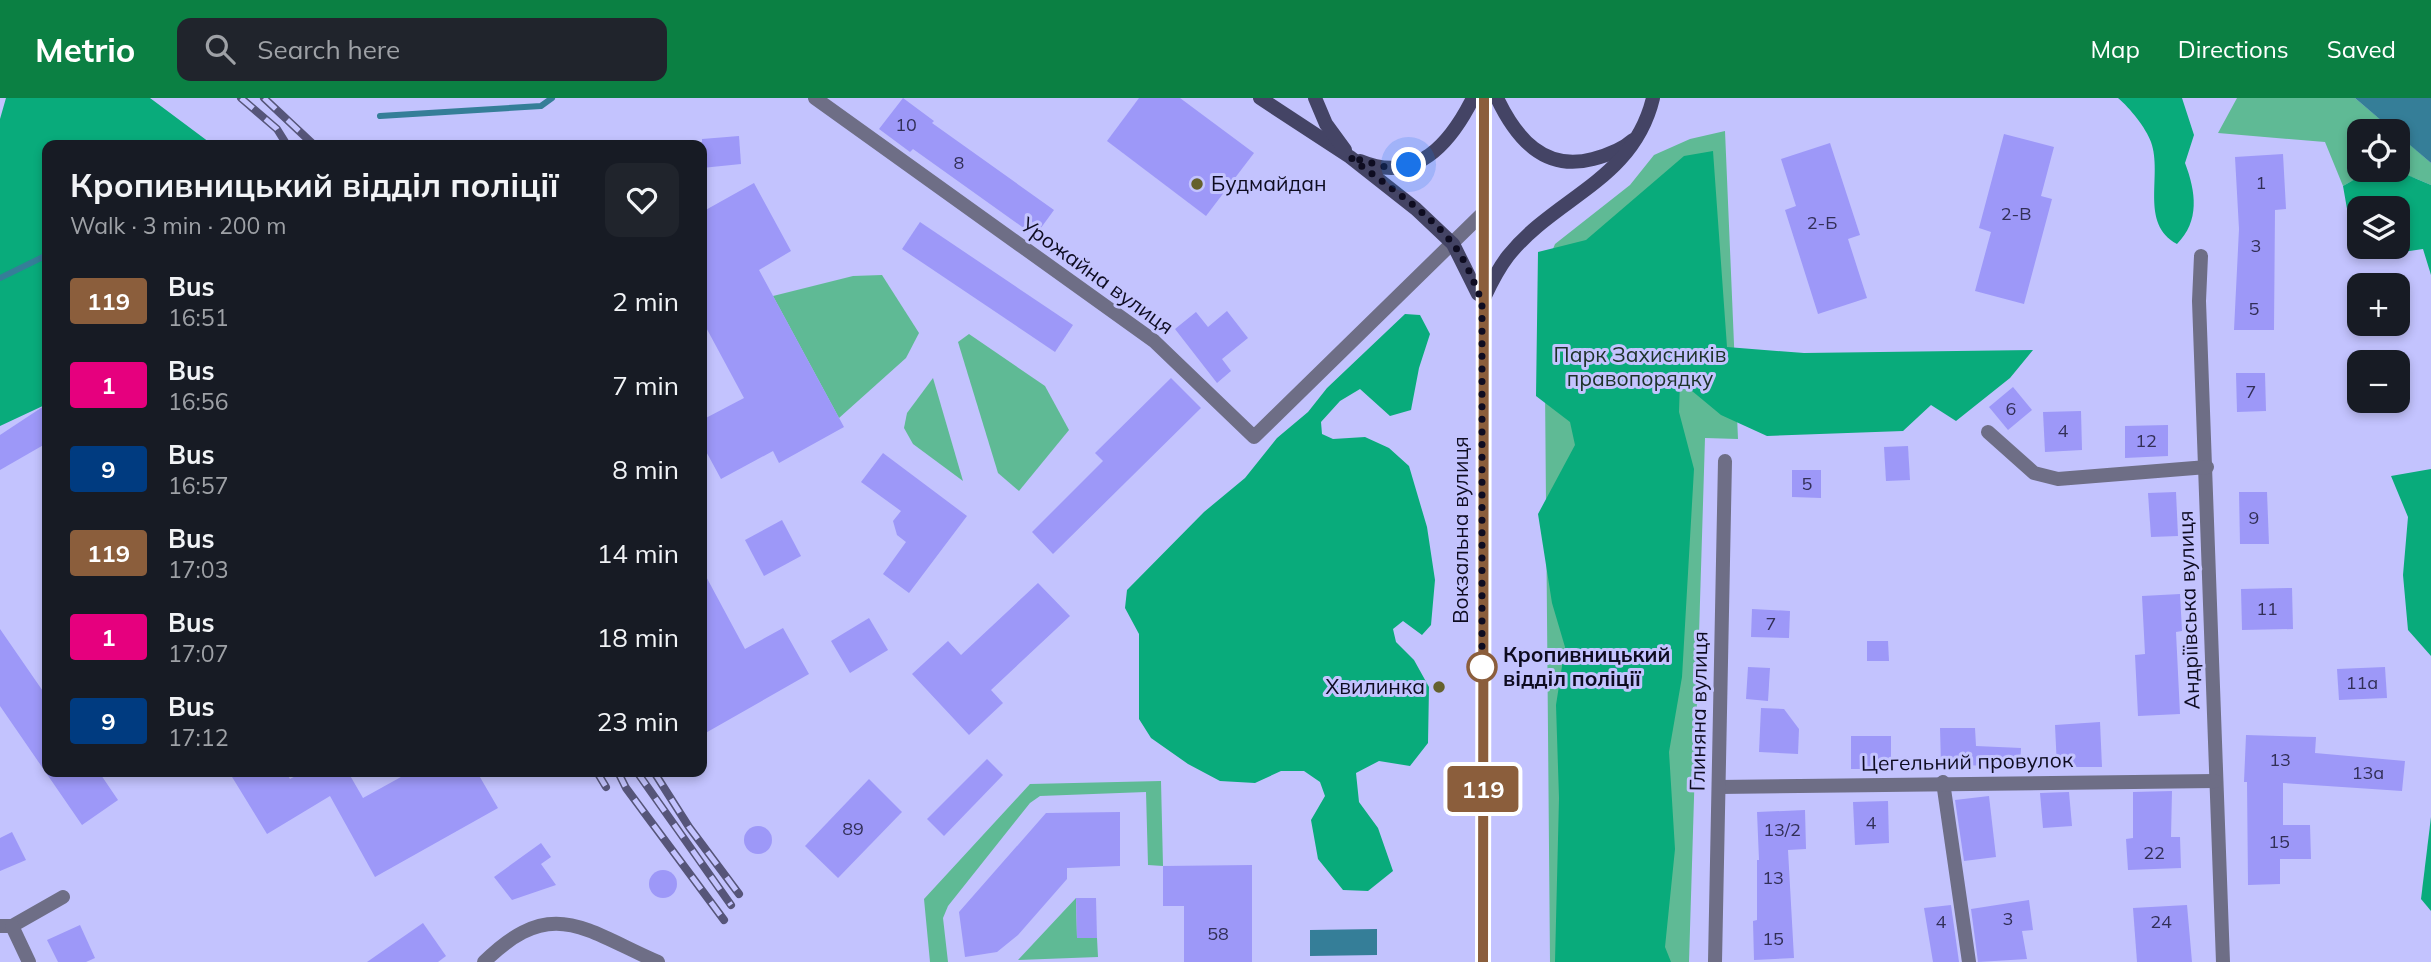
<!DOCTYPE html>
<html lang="en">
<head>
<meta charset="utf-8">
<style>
	body { margin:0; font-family:Mulish,sans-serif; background:#20242c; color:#f1f3f6; height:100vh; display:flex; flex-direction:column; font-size:26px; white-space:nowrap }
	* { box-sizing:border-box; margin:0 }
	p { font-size:23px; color:#9ea1a6 }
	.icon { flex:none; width:38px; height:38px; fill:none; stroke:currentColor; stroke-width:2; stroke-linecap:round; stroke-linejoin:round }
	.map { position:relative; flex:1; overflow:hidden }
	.sheet { position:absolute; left:42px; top:42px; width:665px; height:637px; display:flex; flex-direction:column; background:#171b24; border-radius:14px; box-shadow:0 4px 10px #0003 }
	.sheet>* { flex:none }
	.badge { padding:0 14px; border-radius:5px; font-size:24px; line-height:46px }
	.controls { position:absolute; left:2347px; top:21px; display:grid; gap:14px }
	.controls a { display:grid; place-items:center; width:63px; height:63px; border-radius:14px; background:#171b24; box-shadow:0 4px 10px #0003; font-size:35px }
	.you { position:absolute; width:35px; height:35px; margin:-18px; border:5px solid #fff; border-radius:50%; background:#1a73e8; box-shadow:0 0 0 10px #1a73e833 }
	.map>.badge { position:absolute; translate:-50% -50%; box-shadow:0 0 0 4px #fff }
	.round { display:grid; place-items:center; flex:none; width:74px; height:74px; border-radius:14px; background:#20242c }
	.headline { display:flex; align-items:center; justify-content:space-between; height:119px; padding:0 28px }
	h1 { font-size:33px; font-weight:700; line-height:52px }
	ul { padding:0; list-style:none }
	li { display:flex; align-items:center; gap:21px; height:84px; padding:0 28px }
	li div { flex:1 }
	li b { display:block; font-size:26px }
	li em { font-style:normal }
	li .badge { min-width:77px; font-weight:700; text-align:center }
	header { display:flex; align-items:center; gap:42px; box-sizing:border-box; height:98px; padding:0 35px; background:#0b8043; color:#fff }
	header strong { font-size:33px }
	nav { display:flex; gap:38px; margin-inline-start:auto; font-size:24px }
	.search { width:490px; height:63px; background:#20242c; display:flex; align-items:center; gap:18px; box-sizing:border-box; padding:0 24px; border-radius:14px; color:#9ea1a6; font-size:26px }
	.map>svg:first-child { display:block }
	.green { fill:#5fba95 }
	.forest { fill:#09ab7b }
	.water { fill:#357e98 }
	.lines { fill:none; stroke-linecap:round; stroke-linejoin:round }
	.stream { stroke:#357e98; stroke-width:6 }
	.building { fill:#9d98f8 }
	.minor { stroke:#6e6e86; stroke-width:14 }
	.tertiary { stroke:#6e6e86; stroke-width:14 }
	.secondary { stroke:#444465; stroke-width:14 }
	.rail-casing { stroke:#565579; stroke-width:8 }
	.rail { stroke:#c3c3fe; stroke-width:5; stroke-dasharray:16; stroke-linecap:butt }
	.line-casing { stroke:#fff; stroke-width:16 }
	.line { stroke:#8b5e3c; stroke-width:10 }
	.walk { stroke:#0e0c21; stroke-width:7; stroke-dasharray:0 12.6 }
	.poi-dot { fill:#65612d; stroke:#c3c3fe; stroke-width:2.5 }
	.stop-dot { fill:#fff; stroke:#8b5e3c; stroke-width:3.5 }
	.labels { text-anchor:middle; stroke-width:6; stroke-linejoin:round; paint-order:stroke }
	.number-label { font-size:18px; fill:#322f57 }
	.poi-label { font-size:21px; fill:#0e0c21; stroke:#c3c3fe; text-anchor:start }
	.street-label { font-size:21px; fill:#0e0c21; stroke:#c3c3fe }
	.park-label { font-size:21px; fill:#1c3228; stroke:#c3c3fe }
	.stop-label { font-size:21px; font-weight:bold; fill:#0e0c21; stroke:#c3c3fe; text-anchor:start }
</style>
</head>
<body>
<header>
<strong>Metrio</strong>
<div class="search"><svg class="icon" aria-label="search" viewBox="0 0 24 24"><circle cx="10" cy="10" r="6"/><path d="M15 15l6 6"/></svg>Search here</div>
<nav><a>Map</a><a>Directions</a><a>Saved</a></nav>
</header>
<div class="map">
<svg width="2431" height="864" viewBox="0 0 2431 864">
	<rect width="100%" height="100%" fill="#c3c3fe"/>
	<g class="green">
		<path d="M2237 0H2355L2394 33H2359V72H2398V36L2431 65V87C2394 71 2379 67 2343 88L2325 44 2218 35Z"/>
		<polygon points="1725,33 1738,341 1705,340 1689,864 1550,864 1544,173 1555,146 1630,87 1654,57 1690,41"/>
		<polygon points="882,177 919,235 906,260 839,320 773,198 853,178"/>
		<polygon points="969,236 1045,288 1069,332 1019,393 998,375 958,244"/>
		<polygon points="933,280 963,383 913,346 904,330 907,315"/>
		<polygon points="1161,683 1163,768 1148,767 1146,694 1040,698 1030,705 948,808 943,820 948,864 930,864 924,801 1030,686"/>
		<polygon points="1076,800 1077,840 1097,840 1098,859 1018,862"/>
	</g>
	<g class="forest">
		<polygon points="6,0 150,0 213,47 47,47 47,306 0,328 0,21"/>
		<path d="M2118 0H2182L2194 37 2185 65C2196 94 2200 123 2177 146 2139 125 2163 78 2151 44 2146 30 2130 10 2118 0Z"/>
		<polygon points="1713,53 1727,249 1804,255 2033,252 2010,280 1956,323 1931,307 1903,333 1767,338 1721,317 1680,283 1679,314 1694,371 1682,579 1669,654 1675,751 1665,849 1671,864 1555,864 1559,700 1556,607 1565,549 1552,505 1538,416 1575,347 1570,324 1536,298 1538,154 1586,142 1684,58"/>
		<polygon points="2398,73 2431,87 2431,177 2423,151 2369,159 2363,149 2398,149 2398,110 2359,110 2359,140 2349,122 2343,88 2364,76"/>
		<polygon points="1405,216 1420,217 1430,236 1419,270 1411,312 1390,318 1360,291 1340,303 1321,324 1322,336 1333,341 1365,339 1389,350 1409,368 1427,429 1435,482 1431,527 1422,537 1403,523 1393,531 1396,544 1414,562 1429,589 1428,645 1410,668 1379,663 1356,675 1359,704 1378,730 1393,773 1368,793 1343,792 1318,761 1311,722 1325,698 1320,684 1304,673 1281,673 1255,685 1220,683 1188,666 1151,640 1139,621 1139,536 1125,510 1127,492 1204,414 1245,380 1277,340 1308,314 1327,290"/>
		<polygon points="2431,371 2431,558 2408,532 2403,477 2408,419 2391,378"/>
		<polygon points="2431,719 2431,813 2421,801"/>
	</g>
	<g class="water">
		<polygon points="2355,0 2431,0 2431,65"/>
		<polygon points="1377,831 1377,857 1310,858 1310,832"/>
	</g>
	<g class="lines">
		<g class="stream">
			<polyline points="380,18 541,8 552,0"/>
			<polyline points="0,180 47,157"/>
		</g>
	</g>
	<g class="building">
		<polygon points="903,0 934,23 932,25 1054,112 1035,138 913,51 910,54 879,31"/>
		<polygon points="1139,0 1180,0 1254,55 1206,118 1107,43"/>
		<polygon points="2004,36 2054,49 2041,98 2052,101 2024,206 1975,193 1991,134 1979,130"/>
		<polygon points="739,38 741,66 702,70 702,41"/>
		<polygon points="1830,45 1860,137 1848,141 1867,200 1818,216 1785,112 1796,108 1781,61"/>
		<polygon points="2283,56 2286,111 2275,112 2274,232 2234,232 2239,131 2235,59"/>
		<polygon points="754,85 791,153 759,172 844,329 779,365 773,353 721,381 702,346 702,322 744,300 702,222 702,114"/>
		<polygon points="920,124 1073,227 1055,254 902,151"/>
		<polygon points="1227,213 1248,240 1222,261 1231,273 1217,285 1175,231 1196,214 1208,229"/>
		<polygon points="2236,275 2265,275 2266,313 2237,314"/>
		<polygon points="1171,280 1201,310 1053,456 1032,434 1103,363 1095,355"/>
		<polygon points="2013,289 2032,312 2008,332 1989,309"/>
		<polygon points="47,306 47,345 0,372 0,337"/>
		<polygon points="2081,313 2082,352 2045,354 2043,314"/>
		<polygon points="2168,327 2168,358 2125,360 2125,328"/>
		<polygon points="1908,348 1910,382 1886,383 1884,349"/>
		<polygon points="883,355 967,418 909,495 883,476 906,444 897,437 893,423 901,413 861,384"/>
		<polygon points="1792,372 1821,372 1821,400 1792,399"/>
		<polygon points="2176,394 2178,438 2151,439 2148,395"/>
		<polygon points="2239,394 2267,394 2269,446 2240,446"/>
		<polygon points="782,422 801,458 764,478 745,442"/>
		<polygon points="702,471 745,551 783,530 809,576 702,637"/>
		<polygon points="1038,485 1070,518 991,592 1003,605 969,637 912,576 948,543 961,557"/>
		<polygon points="2292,490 2293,531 2242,532 2241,491"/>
		<polygon points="2180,496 2182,533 2176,534 2180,616 2138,618 2135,557 2145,556 2142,498"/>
		<polygon points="1752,511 1790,513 1789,540 1751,539"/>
		<polygon points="869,520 888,552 850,575 831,543"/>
		<polygon points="0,531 47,599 47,674 99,674 118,702 82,727 0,608"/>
		<polygon points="1867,543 1888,543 1889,563 1867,563"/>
		<polygon points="1748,569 1770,570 1768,603 1746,601"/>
		<polygon points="2385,569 2387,600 2339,602 2337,571"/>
		<polygon points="1761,610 1784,611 1799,631 1798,656 1759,654"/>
		<polygon points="2100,624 2102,669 2057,669 2055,627"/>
		<polygon points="1940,630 1975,630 1976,648 2021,650 2020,668 1941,667"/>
		<polygon points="2246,637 2316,639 2315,655 2405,663 2402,693 2283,685 2283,727 2310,727 2311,761 2280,761 2280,786 2248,787 2247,684 2244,684"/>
		<rect x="1851" y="638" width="40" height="33"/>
		<polygon points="987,661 1003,677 944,738 927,721"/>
		<polygon points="229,674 286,674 290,681 303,674 348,674 363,700 410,674 477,674 498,710 375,779 330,698 267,736"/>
		<polygon points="869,681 902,714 838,780 805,748"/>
		<polygon points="2172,693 2171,739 2180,739 2181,770 2128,772 2126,741 2133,740 2133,694"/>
		<polygon points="2069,694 2072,728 2043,730 2040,695"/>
		<polygon points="1989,698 1996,759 1964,763 1955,702"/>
		<polygon points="1888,703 1889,745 1855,747 1853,704"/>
		<polygon points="1805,712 1806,751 1788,752 1794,860 1754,862 1753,823 1757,822 1757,762 1759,762 1757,714"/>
		<polygon points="1120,714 1120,768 1067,770 1067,781 1018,837 997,854 965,859 959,814 1046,715"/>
		<circle cx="758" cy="742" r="14"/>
		<polygon points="12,734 26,762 0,773 0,740"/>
		<polygon points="541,745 551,759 541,766 556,787 512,802 494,779"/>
		<polygon points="1252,767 1252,864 1184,864 1184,808 1163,808 1163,768"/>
		<circle cx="663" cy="786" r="14"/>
		<polygon points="1076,800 1096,800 1097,840 1077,840"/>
		<polygon points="2029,802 2033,832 2022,833 2027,861 1978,864 1971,811"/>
		<polygon points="1951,807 1959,864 1933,864 1924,810"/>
		<polygon points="2187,807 2192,864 2137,864 2133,810"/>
		<polygon points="423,825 446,858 438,864 367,864"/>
		<polygon points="80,827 95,860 86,864 58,864 47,842"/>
	</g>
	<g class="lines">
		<g class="minor">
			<polyline points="815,0 1154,243 1254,339 1483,115"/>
			<polyline points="2201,158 2199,203 2223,864"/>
			<polyline points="1988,334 2034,375 2058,381 2207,369"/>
			<polyline points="1943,684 1969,864"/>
			<polyline points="1719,689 2215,683"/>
			<polyline points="0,828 12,828 63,799"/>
			<polyline points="12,828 29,864"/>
			<polyline points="1715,864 1725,363"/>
		</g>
		<path class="tertiary" d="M484 864C552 797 584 832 658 864"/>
		<g class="secondary">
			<polyline points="1260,0 1350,59 1416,111 1453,146 1478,196"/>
			<polyline points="1315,0 1326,26 1345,52"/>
			<path d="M1497 0C1516 40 1544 74 1593 61 1608 57 1622 52 1633 42"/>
			<path d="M1360 63C1417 87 1451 44 1473 0"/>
			<path d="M1484 200C1491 185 1498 171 1508 158 1556 98 1633 83 1653 0"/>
			<polyline points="1483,864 1484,0"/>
		</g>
		<g class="rail-casing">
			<g id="rail">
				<polyline points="241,0 277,31 287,47"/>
				<polyline points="264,0 314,47"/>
				<polyline points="597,674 606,689"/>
				<polyline points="618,674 626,690 724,822"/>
				<polyline points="637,674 731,807"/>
				<polyline points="654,674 689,729 739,796"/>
			</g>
		</g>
		<use href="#rail" class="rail"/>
	</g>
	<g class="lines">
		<g class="line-casing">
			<polyline id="line" points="1483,864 1484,0"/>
		</g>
		<use href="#line" class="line"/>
		<path class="walk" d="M1409 67 1386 69 1350 59C1384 86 1426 112 1453 146 1466 163 1474 184 1482 204V569"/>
	</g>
	<g class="poi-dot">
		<circle cx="1197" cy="86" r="7"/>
		<circle cx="1439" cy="589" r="7"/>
	</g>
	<circle class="stop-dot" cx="1482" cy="569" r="14"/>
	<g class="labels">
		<g class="number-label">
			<text x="906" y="33">10</text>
			<text x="959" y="71">8</text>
			<text x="2261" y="91">1</text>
			<text x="2016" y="122">2-В</text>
			<text x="1822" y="131">2-Б</text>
			<text x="2256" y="154">3</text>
			<text x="2254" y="217">5</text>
			<text x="2251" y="300">7</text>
			<text x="2011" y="317">6</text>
			<text x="2063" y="339">4</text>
			<text x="2146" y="349">12</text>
			<text x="1807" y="392">5</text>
			<text x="2254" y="426">9</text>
			<text x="2267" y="517">11</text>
			<text x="1771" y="532">7</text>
			<text x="2362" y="591">11а</text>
			<text x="2280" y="668">13</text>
			<text x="2368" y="681">13а</text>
			<text x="1871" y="731">4</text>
			<text x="853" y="737">89</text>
			<text x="1782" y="738">13/2</text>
			<text x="2279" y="750">15</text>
			<text x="2154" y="761">22</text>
			<text x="1773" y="786">13</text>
			<text x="2008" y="827">3</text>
			<text x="1941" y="830">4</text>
			<text x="2161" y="830">24</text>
			<text x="1218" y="842">58</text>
			<text x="1773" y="847">15</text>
		</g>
		<g class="poi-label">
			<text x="1211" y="93">Будмайдан</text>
			<text x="1425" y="596" text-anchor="end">Хвилинка</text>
		</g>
		<g class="street-label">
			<text transform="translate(1097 178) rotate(36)" y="7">Урожайна вулиця</text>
			<text transform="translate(1461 432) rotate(-90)" y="7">Вокзальна вулиця</text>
			<text transform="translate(2189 512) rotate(-92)" y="7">Андріївська вулиця</text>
			<text transform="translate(1699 613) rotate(-89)" y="7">Глиняна вулиця</text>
			<text transform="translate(1967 664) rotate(-1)" y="7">Цегельний провулок</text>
		</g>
		<g class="park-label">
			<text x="1640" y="264">Парк Захисників<tspan x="1640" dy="24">правопорядку</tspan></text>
		</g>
		<g class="stop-label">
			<text x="1503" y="564">Кропивницький<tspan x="1503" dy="24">відділ поліції</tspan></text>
		</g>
	</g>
</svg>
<div class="controls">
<a><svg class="icon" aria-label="locate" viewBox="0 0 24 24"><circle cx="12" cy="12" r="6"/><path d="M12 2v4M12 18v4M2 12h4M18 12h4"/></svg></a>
<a><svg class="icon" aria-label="layers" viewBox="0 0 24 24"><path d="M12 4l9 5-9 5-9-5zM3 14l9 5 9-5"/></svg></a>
<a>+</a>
<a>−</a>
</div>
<div class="you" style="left:1409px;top:67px"></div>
<b class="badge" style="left:1483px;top:691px;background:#8b5e3c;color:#fff">119</b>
<section class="sheet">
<div class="headline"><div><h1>Кропивницький відділ поліції</h1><p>Walk · 3 min · 200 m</p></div><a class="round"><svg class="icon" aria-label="heart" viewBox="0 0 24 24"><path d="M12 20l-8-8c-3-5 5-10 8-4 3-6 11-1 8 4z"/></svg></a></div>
<ul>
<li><span class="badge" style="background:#8b5e3c;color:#fff">119</span><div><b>Bus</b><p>16:51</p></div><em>2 min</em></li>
<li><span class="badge" style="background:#e6007e;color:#fff">1</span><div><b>Bus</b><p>16:56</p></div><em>7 min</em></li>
<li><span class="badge" style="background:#003b80;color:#fff">9</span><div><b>Bus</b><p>16:57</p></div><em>8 min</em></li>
<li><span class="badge" style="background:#8b5e3c;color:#fff">119</span><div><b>Bus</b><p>17:03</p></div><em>14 min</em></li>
<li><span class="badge" style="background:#e6007e;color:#fff">1</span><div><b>Bus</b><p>17:07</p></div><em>18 min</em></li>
<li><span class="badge" style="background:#003b80;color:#fff">9</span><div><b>Bus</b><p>17:12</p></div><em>23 min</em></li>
</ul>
</section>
</div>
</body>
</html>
